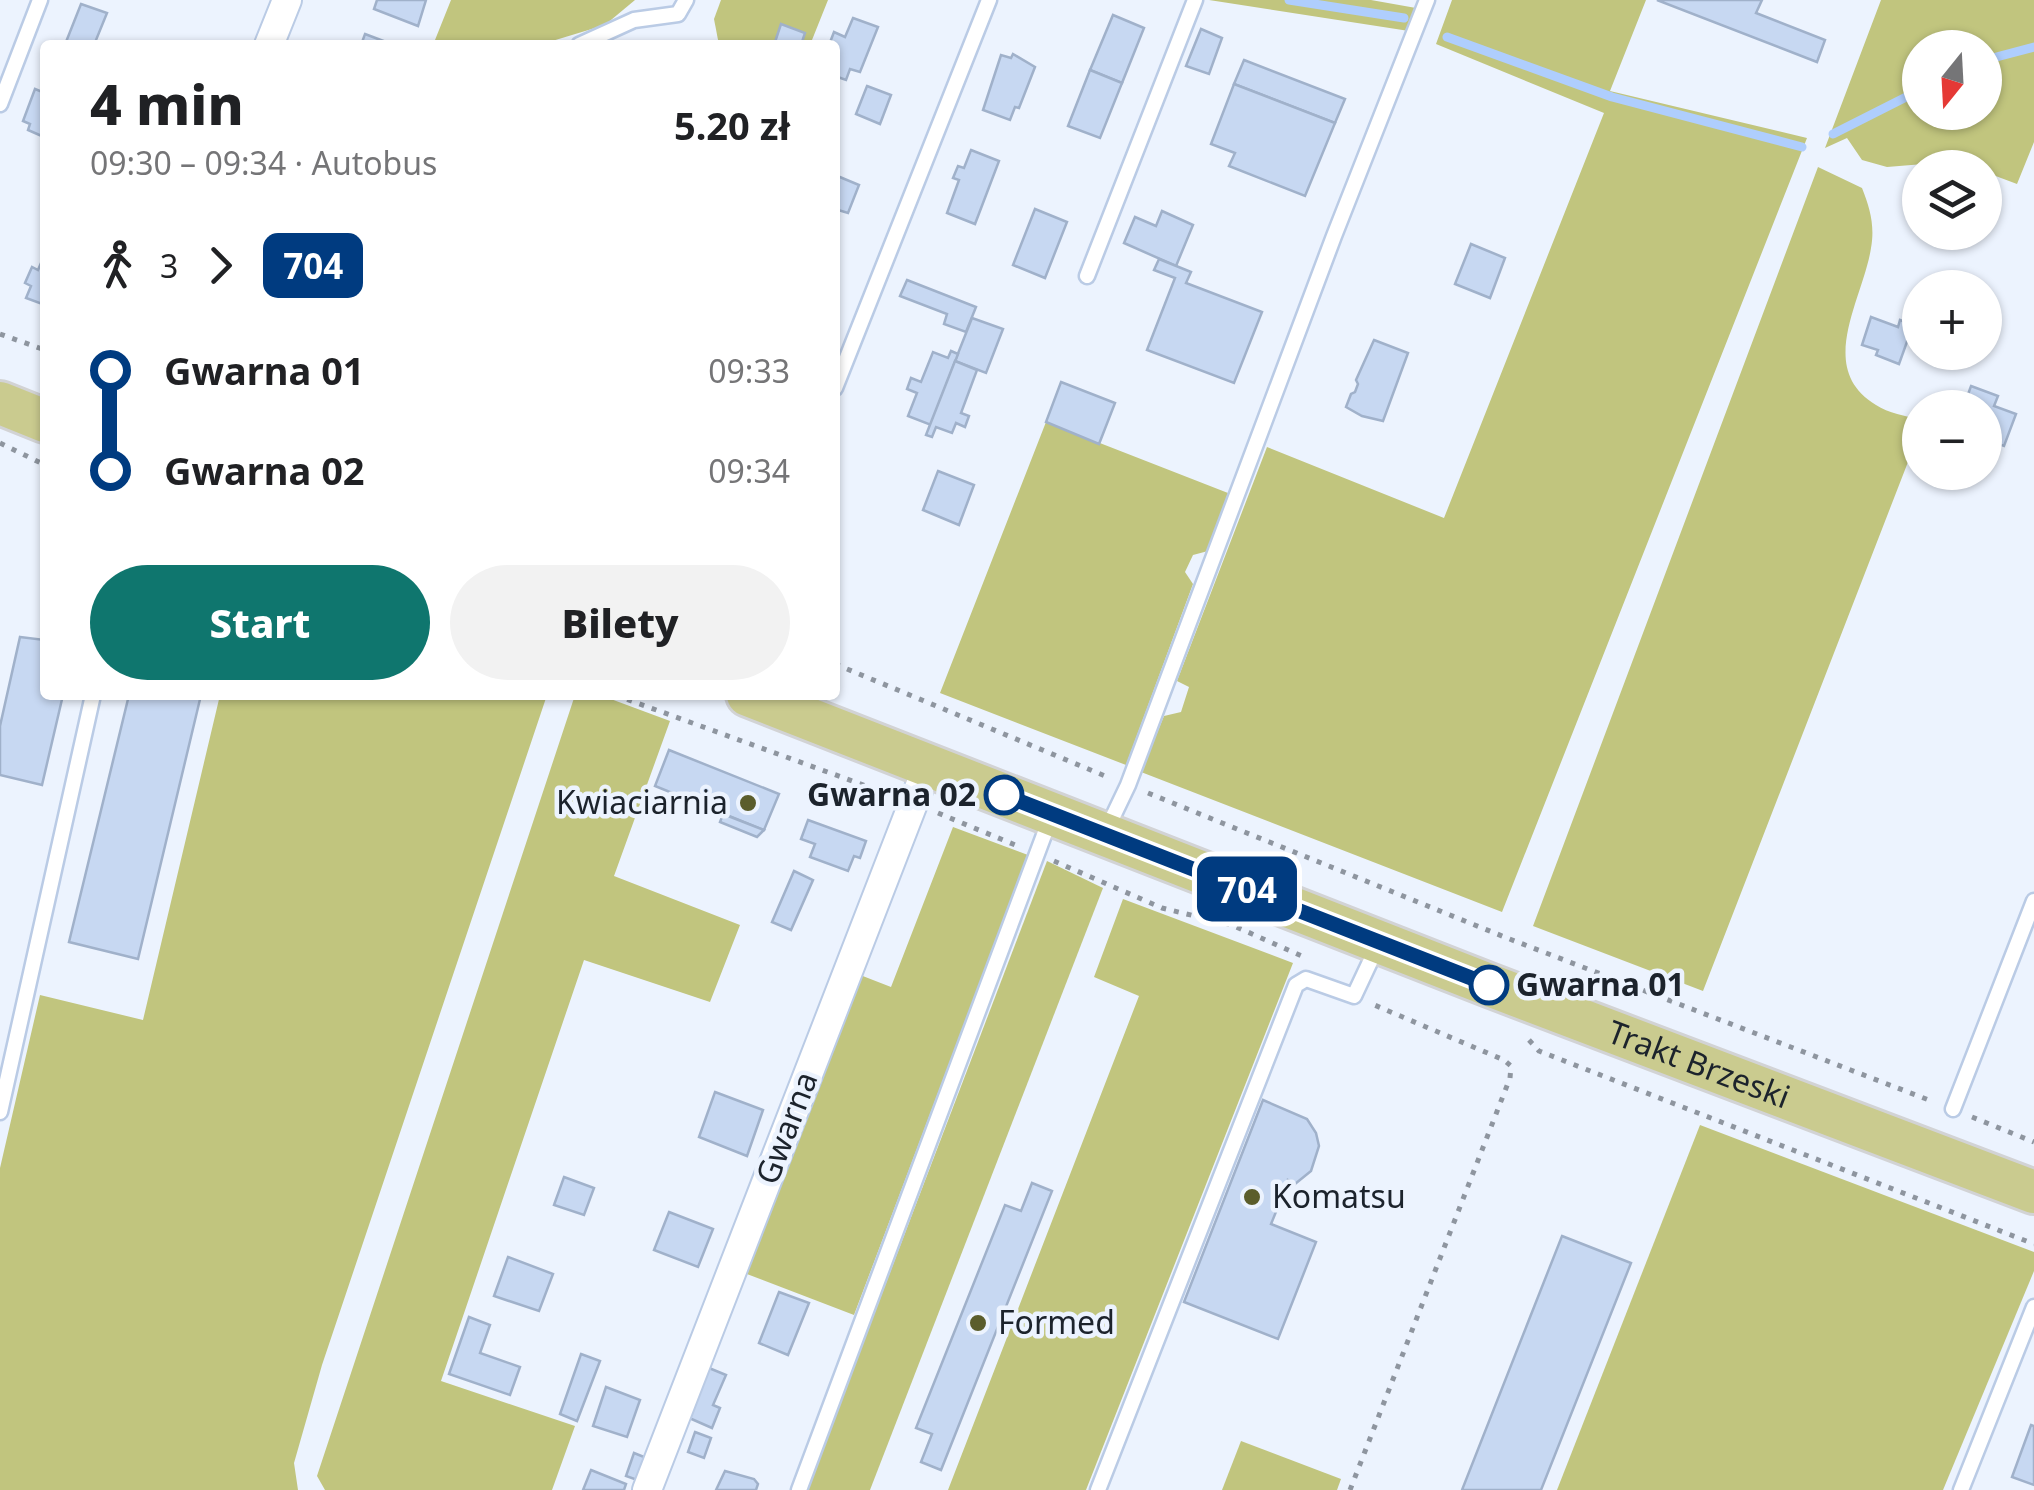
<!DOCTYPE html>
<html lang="pl">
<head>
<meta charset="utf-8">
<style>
	body { margin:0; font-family:"Noto Sans",sans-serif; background:#f2f2f2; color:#202124; height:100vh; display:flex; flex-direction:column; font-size:38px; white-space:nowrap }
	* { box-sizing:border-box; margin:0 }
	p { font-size:32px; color:#757577 }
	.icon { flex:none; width:55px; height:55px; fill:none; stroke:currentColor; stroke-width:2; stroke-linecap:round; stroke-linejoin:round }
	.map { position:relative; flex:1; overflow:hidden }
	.drawer { position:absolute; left:40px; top:40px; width:800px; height:660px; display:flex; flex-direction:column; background:#fff; border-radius:10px; box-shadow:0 2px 8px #0004 }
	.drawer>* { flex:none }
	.badge { padding:0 20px; border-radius:15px; font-size:35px; line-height:65px }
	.needle { width:65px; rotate:198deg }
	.controls { position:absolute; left:1902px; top:30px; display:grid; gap:20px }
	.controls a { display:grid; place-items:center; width:100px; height:100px; border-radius:50%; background:#fff; box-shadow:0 2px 8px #0004; font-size:50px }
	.map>.badge { position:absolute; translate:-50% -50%; box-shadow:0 0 0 5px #fff }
	.legs { display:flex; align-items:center; gap:15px; height:110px; padding:0 50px; font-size:32px }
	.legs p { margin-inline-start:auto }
	.head { display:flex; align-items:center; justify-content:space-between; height:170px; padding:0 50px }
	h1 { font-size:55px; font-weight:800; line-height:75px }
	.button { display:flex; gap:20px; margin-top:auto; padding:20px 50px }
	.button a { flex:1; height:115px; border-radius:60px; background:#0f766e; color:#fff; font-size:40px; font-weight:800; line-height:115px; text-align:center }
	.button a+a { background:#f2f2f2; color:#202124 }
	ul { padding:0 50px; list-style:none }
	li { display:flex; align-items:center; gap:35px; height:100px; font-size:38px }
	li i { display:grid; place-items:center; width:15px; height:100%; margin:0 12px; background:currentColor }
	li i::after { content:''; width:25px; height:25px; margin:-12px; border:8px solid; border-radius:50%; background:#fff }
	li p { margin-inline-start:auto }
	li:first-child i { background:linear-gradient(#0000 50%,currentColor 0) }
	li:last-child i { background:linear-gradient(currentColor 50%,#0000 0) }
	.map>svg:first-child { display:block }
	.green { fill:#c1c57e; fill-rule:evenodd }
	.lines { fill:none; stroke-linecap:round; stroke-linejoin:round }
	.stream { stroke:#afcefd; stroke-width:9 }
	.building { fill:#c7d8f2; stroke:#a0b1ca; stroke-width:2.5 }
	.lane-casing { stroke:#bacbe5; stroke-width:19 }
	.street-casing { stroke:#bacbe5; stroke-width:32 }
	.primary-casing { stroke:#d2d3d5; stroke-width:48 }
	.path { stroke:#8e959f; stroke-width:5; stroke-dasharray:5 8; stroke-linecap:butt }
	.lane { stroke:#fff; stroke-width:14 }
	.street { stroke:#fff; stroke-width:28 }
	.primary { stroke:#cacb8f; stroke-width:42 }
	.line-1-casing { stroke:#fff; stroke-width:22 }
	.line-1 { stroke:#003b80; stroke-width:15 }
	.stop-1-dot { fill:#fff; stroke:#003b80; stroke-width:5 }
	.poi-dot { fill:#5b5d2b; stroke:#ecf3fe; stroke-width:4 }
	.labels { text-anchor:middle; stroke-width:9; stroke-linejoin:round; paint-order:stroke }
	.stop-label { font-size:32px; font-weight:bold; fill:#1c232c; stroke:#ecf3fe; text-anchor:end }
	.poi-label { font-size:32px; fill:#1c232c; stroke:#ecf3fe; text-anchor:start }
	.street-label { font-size:32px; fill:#1c232c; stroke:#ecf3fe }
</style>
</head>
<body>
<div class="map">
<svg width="2034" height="1490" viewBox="0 0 2034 1490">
	<rect width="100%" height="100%" fill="#ecf3fe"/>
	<g class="green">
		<polygon points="451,0 635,0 605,25 539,45 433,45"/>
		<polygon points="721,0 828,0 810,45 719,45 714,19"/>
		<polygon points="1209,0 1371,0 1416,8 1409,31"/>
		<polygon points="1452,0 1646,0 1610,91 1807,138 1502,912 1141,772 1164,716 1181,712 1189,687 1177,681 1267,447 1444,518 1604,113 1436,44"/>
		<path d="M1881 0H2034V142L2017 184 1985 172V168L1948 162 1887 167 1862 160 1847 138 1825 148ZM1920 48H1985V112H1920Z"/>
		<path d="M1818 167 1862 188C1870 208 1875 226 1871 248 1863 300 1815 368 1876 405 1888 413 1906 416 1920 420V431L1703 991 1533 926Z"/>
		<polygon points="1046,422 1228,493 1208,551 1193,555 1185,572 1193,584 1126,765 940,693"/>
		<polygon points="220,695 547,695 322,1365 294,1463 298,1490 0,1490 0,1168 40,995 143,1020"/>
		<polygon points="575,695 600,695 670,721 614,876 740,925 710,1002 584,960 441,1381 575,1426 552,1490 325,1490 317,1476"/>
		<polygon points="953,827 1028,855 854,1315 739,1271 855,973 891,987"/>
		<polygon points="1047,861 1103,888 870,1490 807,1490"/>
		<polygon points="1123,899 1293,963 1086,1490 948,1490 1139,996 1094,977"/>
		<polygon points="1700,1125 2034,1252 2034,1271 1943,1490 1557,1490"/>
		<polygon points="1241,1441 1341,1479 1337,1490 1222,1490"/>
	</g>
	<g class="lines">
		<g class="stream">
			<polyline points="1289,0 1404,18"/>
			<polyline points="1447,37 1612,97 1802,147"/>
			<polyline points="1985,60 2034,47"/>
			<polyline points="1833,134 1920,90"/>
		</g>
	</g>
	<g class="building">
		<polygon points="377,0 426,0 418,26 374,9"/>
		<polygon points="1657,0 1762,0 1756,13 1825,40 1817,62"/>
		<polygon points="81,4 107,13 94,45 66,42"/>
		<polygon points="1113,15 1144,28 1122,83 1090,70"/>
		<polygon points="853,18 878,27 860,72 850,69 846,80 835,76 835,45 829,45 834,32 845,37"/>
		<polygon points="781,24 805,33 801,45 774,45"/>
		<polygon points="1201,29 1222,38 1209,74 1186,66"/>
		<polygon points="365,34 394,45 361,45"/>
		<polygon points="1013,54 1035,67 1019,108 1015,107 1010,120 983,110 1001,55 1011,58"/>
		<polygon points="1244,60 1345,99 1335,123 1234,84"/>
		<polygon points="1090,70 1122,83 1100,138 1068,126"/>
		<polygon points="1234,84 1335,123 1305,196 1229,166 1235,153 1211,144"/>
		<polygon points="867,86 891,95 880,124 856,114"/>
		<polygon points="35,89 45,93 44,137 28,130 30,124 23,121"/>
		<polygon points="971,150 999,161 975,224 947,213 959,180 953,178 958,166 964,168"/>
		<polygon points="835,175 859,185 848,213 835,209"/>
		<polygon points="1985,188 1995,192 1985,215"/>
		<polygon points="1035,209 1067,222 1045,278 1013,265"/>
		<polygon points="1162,211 1193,225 1176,266 1124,243 1135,217 1156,226"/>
		<polygon points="1471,244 1505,258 1490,298 1455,284"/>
		<polygon points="44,256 45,256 45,305 26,298 31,286 25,283 32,267 38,270"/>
		<polygon points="1159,259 1191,272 1186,283 1262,312 1234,383 1147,350 1175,278 1154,270"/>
		<polygon points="907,280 976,307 966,332 944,324 947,314 900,296"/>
		<polygon points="1871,317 1898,327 1900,320 1913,325 1899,364 1876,355 1878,350 1862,345"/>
		<polygon points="972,318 1003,329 986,373 955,361"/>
		<polygon points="1374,340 1408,353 1383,421 1362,416 1346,407 1351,394 1355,392 1358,384 1356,380"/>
		<polygon points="951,351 958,354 931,425 908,416 917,393 907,389 911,378 921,382 933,352 948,358"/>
		<polygon points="955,361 977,370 961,413 969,416 965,427 956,423 952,433 936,427 932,437 926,435"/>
		<polygon points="1061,382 1115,403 1099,444 1046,422"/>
		<polygon points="1971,386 1998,396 1994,406 2016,414 2004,446 1985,439 1985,408 1950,408 1955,396 1966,400"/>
		<polygon points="938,471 974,485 959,525 923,510"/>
		<polygon points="20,637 45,640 45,695 63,695 42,785 0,775 0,726"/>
		<polygon points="129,695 201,695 138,959 69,942"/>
		<polygon points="669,750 779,794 764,830 655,786"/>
		<polygon points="723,814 764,830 757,837 720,822"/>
		<polygon points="808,820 866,841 860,858 854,856 848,871 810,857 815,844 801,839"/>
		<polygon points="794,871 813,880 791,930 772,922"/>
		<polygon points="715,1092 763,1110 747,1156 699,1137"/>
		<polygon points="1263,1100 1307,1119 1316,1133 1319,1146 1311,1171 1295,1184 1288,1180 1287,1192 1284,1192 1271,1224 1316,1242 1278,1339 1184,1302"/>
		<polygon points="564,1177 594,1188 584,1215 554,1205"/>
		<polygon points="1032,1183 1052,1191 941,1470 921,1462 932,1434 916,1428 1005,1205 1021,1211"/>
		<polygon points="669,1212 713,1229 698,1267 654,1250"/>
		<polygon points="1562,1236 1631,1263 1541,1490 1462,1490"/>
		<polygon points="508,1257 553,1274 539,1311 494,1296"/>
		<polygon points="779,1292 809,1303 788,1355 759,1343"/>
		<polygon points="469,1317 490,1325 480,1353 520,1367 510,1395 449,1374"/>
		<polygon points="581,1354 600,1361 577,1421 560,1414"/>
		<polygon points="709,1368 726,1375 713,1405 720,1408 712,1428 687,1417"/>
		<polygon points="606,1387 640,1400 627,1437 593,1426"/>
		<polygon points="2031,1425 2034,1426 2034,1485 2012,1477"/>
		<polygon points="695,1432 711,1438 704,1458 688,1452"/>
		<polygon points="634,1453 649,1459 640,1481 626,1476"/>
		<polygon points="591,1470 626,1484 624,1490 583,1490"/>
		<polygon points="725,1471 754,1479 758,1484 756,1490 716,1490"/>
	</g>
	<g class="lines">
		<g class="lane-casing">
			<g id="lane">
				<polyline points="579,45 634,20 678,14 686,0"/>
				<polyline points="0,104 40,0"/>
				<polyline points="1087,276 1195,0"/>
				<polyline points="835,388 989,0"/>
				<polyline points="1107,829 1128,785 1334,236 1427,0"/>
				<polyline points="1953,1109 2034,901"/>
				<polyline points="0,1112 93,695"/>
				<polyline points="799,1490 1050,819"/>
				<polyline points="1098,1490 1296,985 1306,979 1354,996 1377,947"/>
				<polyline points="1961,1490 2034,1307"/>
			</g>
		</g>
		<g class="street-casing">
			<g id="street">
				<polyline points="269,45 287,0"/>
				<polyline points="647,1490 928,765"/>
			</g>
		</g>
		<g class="primary-casing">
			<g id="primary">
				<polyline points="0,403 45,421"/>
				<path id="s1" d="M748 695 1489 985 2034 1192"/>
			</g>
		</g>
		<g class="path">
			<polyline points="0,334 45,350"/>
			<polyline points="0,443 45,465"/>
			<polyline points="835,664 1110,778"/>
			<polyline points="615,695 891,795"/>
			<polyline points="1148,793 1507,938 1934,1102"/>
			<polyline points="938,813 1020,847"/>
			<polyline points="1054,861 1162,908 1232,925 1304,957"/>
			<polyline points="1529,1040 1539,1051 2034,1244"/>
			<polyline points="1972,1117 2034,1142"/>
			<polyline points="1350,1490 1510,1078 1511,1066 1504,1060 1372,1004"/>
		</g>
		<use href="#lane" class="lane"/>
		<use href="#street" class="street"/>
		<use href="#primary" class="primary"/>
	</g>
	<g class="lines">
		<g class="line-1-casing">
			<polyline id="line-1" points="1004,795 1489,985"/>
		</g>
		<use href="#line-1" class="line-1"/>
	</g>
	<g class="stop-1-dot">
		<circle cx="1004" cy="795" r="18"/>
		<circle cx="1489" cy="985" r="18"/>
	</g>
	<g class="poi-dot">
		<circle cx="748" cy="803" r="10"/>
		<circle cx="1252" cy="1197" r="10"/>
		<circle cx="978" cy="1323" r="10"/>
	</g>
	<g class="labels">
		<g class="stop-label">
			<text x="976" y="806">Gwarna 02</text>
			<text x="1516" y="996" text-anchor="start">Gwarna 01</text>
		</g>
		<g class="poi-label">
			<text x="728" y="814" text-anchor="end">Kwiaciarnia</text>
			<text x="1272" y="1208">Komatsu</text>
			<text x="998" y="1334">Formed</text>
		</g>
		<g class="street-label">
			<text dy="11" stroke="none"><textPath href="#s1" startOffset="1020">Trakt Brzeski</textPath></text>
			<text transform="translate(787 1128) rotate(-69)" y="11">Gwarna</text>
		</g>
	</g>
</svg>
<div class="controls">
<a><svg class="needle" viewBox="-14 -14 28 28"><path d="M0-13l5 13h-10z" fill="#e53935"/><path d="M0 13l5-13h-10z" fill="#757577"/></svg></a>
<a><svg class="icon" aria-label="layers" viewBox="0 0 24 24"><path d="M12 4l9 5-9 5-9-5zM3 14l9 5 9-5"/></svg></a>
<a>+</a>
<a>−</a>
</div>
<b class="badge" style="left:1247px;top:889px;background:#003b80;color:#fff">704</b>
<section class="drawer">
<div class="head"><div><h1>4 min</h1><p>09:30 – 09:34 · Autobus</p></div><b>5.20 zł</b></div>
<div class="legs"><svg class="icon" aria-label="walk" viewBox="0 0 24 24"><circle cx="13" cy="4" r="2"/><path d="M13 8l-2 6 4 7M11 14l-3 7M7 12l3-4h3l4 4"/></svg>3<svg class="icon" aria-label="forward" viewBox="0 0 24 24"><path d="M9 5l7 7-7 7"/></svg><b class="badge" style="background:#003b80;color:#fff">704</b></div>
<ul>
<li><i style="color:#003b80"></i><b>Gwarna 01</b><p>09:33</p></li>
<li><i style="color:#003b80"></i><b>Gwarna 02</b><p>09:34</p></li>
</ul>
<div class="button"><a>Start</a><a>Bilety</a></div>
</section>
</div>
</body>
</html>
